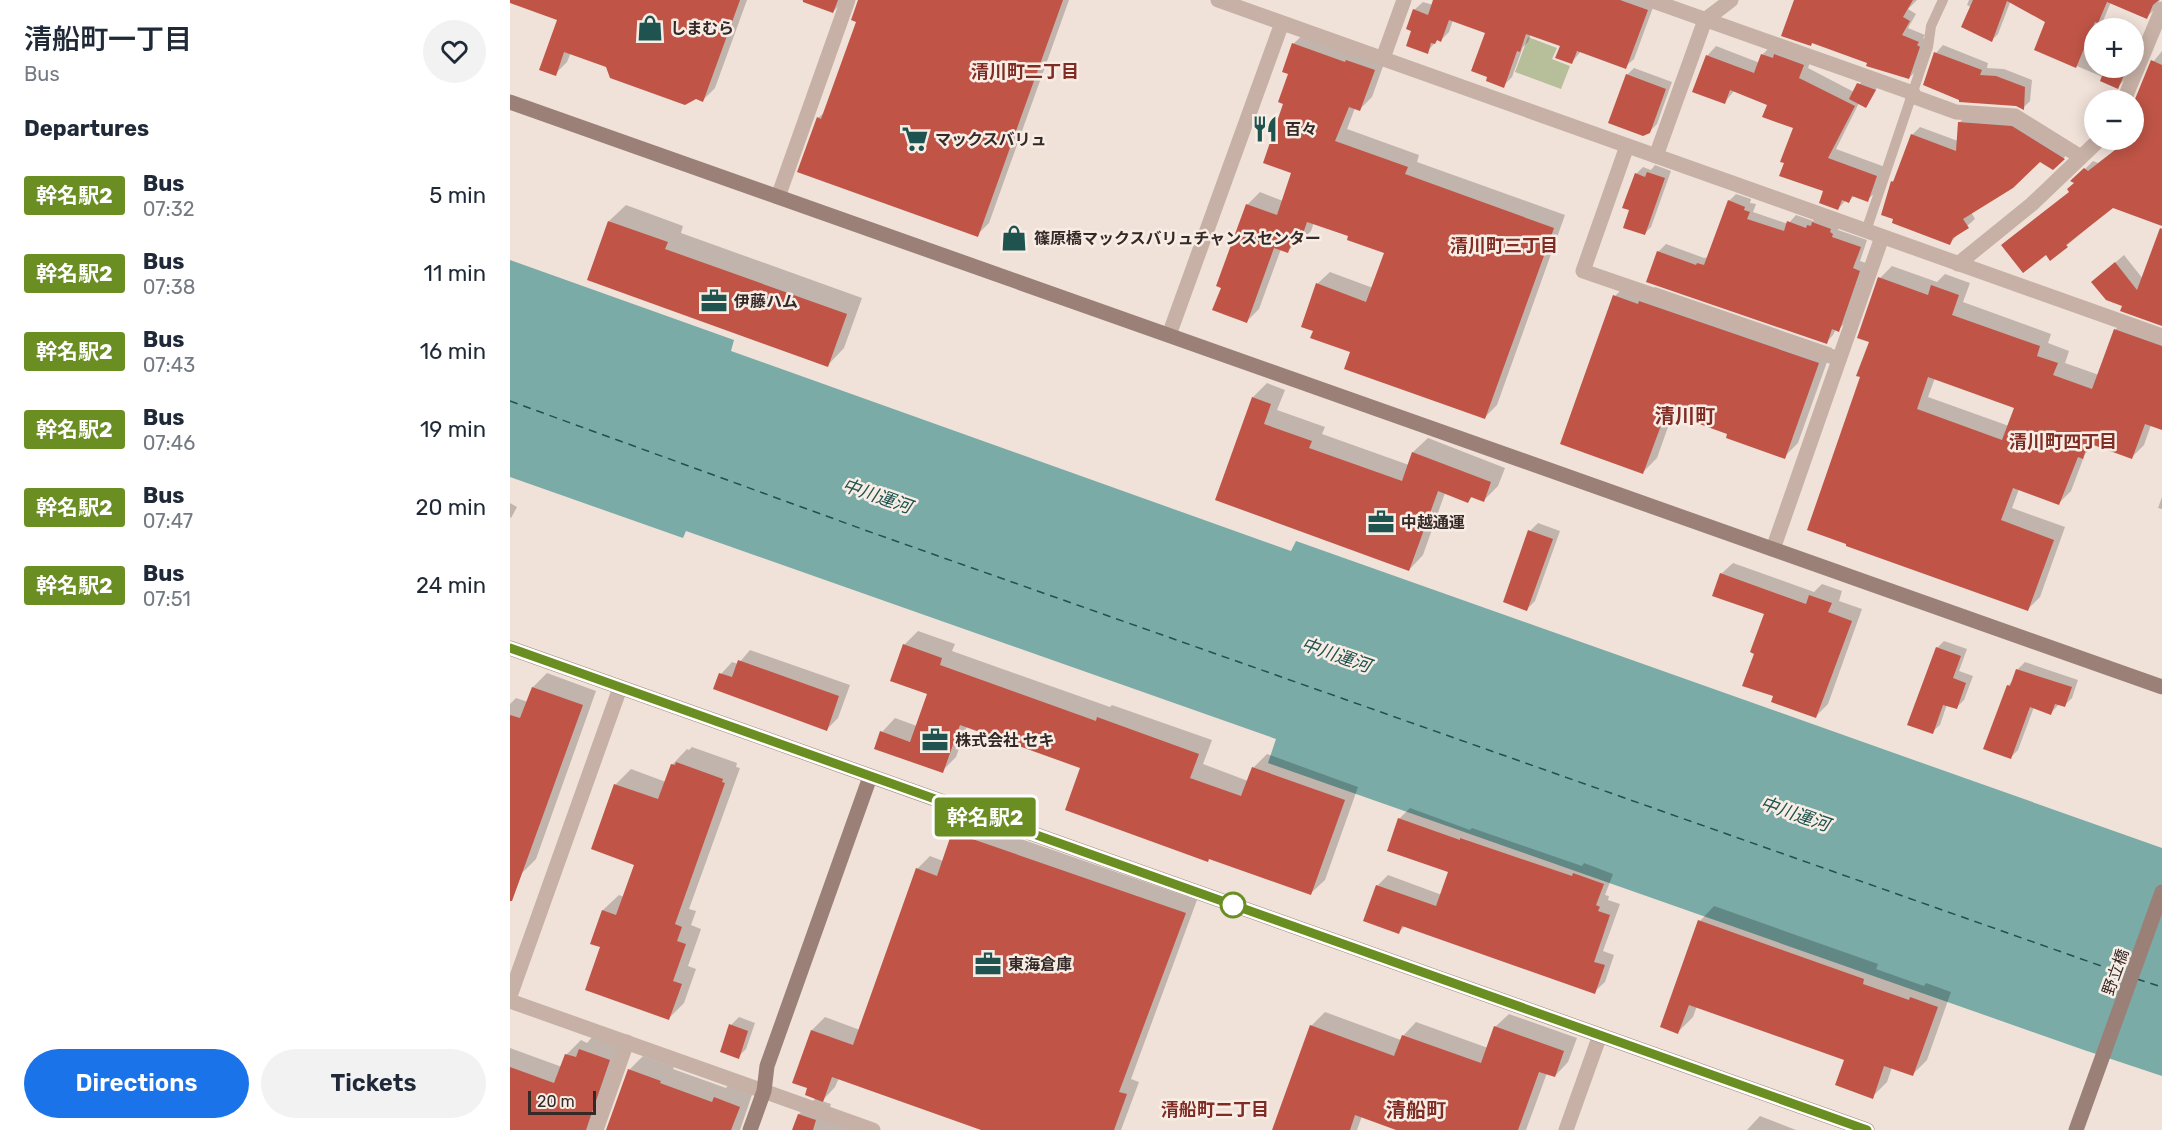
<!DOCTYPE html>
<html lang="en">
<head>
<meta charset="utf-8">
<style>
	body { margin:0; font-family:Rubik,"Noto Sans JP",sans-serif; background:#f2f2f3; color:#1f2937; height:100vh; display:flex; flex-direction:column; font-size:22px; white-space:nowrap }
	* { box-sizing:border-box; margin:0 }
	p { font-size:20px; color:#747a83 }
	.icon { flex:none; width:33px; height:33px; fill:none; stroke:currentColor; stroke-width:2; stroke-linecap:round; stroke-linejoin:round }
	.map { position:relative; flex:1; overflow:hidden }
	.drawer { display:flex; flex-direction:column; background:#fff; width:510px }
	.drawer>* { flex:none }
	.badge { padding:0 12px; border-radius:4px; font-size:21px; line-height:39px }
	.tools { position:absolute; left:1574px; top:18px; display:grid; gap:12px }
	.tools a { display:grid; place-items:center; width:60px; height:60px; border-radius:50%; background:#fff; box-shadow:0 3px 15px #0003; font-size:30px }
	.scale { position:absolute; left:18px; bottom:15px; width:68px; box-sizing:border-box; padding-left:6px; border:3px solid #342927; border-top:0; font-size:16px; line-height:21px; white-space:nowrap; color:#342927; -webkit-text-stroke:4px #f8ede5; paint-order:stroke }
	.map>.badge { position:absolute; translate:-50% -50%; box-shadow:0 0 0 3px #fff }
	h2 { padding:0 24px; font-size:22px; line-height:54px }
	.round { display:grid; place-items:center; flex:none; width:63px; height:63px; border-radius:32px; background:#f2f2f3 }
	.head { display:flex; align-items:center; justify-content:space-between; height:102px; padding:0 24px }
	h1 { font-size:28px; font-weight:600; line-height:45px }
	.cta { display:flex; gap:12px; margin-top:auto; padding:12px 24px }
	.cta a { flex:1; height:69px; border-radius:36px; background:#1a73e8; color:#fff; font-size:24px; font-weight:600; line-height:69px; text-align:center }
	.cta a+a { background:#f2f2f3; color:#1f2937 }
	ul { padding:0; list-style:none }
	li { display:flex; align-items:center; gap:18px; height:78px; padding:0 24px }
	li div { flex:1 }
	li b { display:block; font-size:22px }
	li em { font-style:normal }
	li .badge { min-width:66px; font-weight:700; text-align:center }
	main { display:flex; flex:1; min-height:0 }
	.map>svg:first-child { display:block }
	.green { fill:#b7be9a }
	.water { fill:#7aaba7 }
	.shadow { fill:#0003; fill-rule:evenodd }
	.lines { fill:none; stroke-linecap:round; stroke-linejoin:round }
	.ferry { stroke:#1e534f; stroke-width:1.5; stroke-dasharray:8 6; stroke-linecap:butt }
	.building { fill:#c05547; fill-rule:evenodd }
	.lane { stroke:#c7b1a6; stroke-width:10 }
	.street { stroke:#c7b1a6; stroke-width:15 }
	.secondary { stroke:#9b8078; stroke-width:15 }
	.line-casing { stroke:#fff; stroke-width:14 }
	.line { stroke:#6b8e23; stroke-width:9 }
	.stop-dot { fill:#fff; stroke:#6b8e23; stroke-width:3 }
	.labels { text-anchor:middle; stroke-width:5; stroke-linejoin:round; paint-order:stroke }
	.poi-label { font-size:16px; font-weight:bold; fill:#342927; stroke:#f8ede5; text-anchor:start }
	.street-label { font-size:16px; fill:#342927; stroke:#f8ede5 }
	.neighbourhood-label { font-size:18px; font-weight:bold; fill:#7f2d24; stroke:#f8ede5 }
	.water-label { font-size:18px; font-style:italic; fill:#1e534f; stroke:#f8ede5 }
	.quarter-label { font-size:20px; font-weight:bold; fill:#7f2d24; stroke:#f8ede5 }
</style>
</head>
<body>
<main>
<section class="drawer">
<div class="head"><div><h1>清船町一丁目</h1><p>Bus</p></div><a class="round"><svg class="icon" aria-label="heart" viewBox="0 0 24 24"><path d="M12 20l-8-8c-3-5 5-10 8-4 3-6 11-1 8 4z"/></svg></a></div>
<h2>Departures</h2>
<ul>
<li><span class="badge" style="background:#6b8e23;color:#fff">幹名駅2</span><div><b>Bus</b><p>07:32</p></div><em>5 min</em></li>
<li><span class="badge" style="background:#6b8e23;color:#fff">幹名駅2</span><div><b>Bus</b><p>07:38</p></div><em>11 min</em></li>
<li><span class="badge" style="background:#6b8e23;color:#fff">幹名駅2</span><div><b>Bus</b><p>07:43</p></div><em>16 min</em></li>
<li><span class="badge" style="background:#6b8e23;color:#fff">幹名駅2</span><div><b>Bus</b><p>07:46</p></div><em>19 min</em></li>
<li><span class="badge" style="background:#6b8e23;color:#fff">幹名駅2</span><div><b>Bus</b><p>07:47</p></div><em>20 min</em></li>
<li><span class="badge" style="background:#6b8e23;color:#fff">幹名駅2</span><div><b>Bus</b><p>07:51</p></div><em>24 min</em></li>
</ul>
<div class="cta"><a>Directions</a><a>Tickets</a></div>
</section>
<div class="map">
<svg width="1652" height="1130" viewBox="0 0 1652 1130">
	<rect width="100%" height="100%" fill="#f0e2d9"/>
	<polygon class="green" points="1018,37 1047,48 1042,59 1060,66 1051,89 1005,72"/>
	<polygon class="water" points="0,260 224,340 221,351 781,551 786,541 1652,848 1652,1076 1574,1050 758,763 766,739 176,531 173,538 0,477"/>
	<g class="shadow">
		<polygon points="10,0 237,0 205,88 193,100 61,52 57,62 45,74 49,19"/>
		<polygon points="291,0 334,0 323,12"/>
		<polygon points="348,0 559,0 479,223 467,235 308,118 316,111 348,21"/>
		<polygon points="925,0 1140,0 1145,2 1124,59 1115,67 1071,51 1062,62 1052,45 1021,34 1018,42 1013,47 1002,77 993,86 977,33 943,20 939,32 931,40 928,39 917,52 904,10 913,2 923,5"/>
		<polygon points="1286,0 1407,0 1398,9 1406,14 1398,28 1415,35 1413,38 1416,39 1406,71 1399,78 1303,42 1300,45"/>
		<polygon points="1459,0 1501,0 1488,34 1482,40 1461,7 1457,5"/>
		<polygon points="1521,0 1650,0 1645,9 1637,17 1601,2 1590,28 1592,28 1584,28 1584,68 1621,68 1616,78 1608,87 1593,77 1526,49 1537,21"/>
		<polygon points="796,32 876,58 862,97 850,109 845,108 837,129 909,155 907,162 1055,215 987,405 974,418 805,330 807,284 820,272 863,288 876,253 840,235 804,222 801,231 789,243 787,242 778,251 771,249 749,309 737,321 712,287 737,205 750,192 773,201 783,172 775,103 783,44"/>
		<polygon points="1623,41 1630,44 1623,62"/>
		<polygon points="1262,45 1302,56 1298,68 1344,92 1352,81 1368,86 1356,106 1349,103 1326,149 1375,167 1367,191 1357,200 1345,195 1339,201 1336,200 1328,209 1315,191 1285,128 1259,104 1224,91 1214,103 1197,56 1206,46 1250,63 1253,54"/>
		<polygon points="1433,45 1478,63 1477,68 1494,69 1522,80 1520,101 1513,108 1426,53"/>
		<polygon points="1652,51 1652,224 1603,206 1541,259 1560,191 1566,182 1563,181 1583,161 1588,163 1618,140 1623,140 1623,128 1643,62"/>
		<polygon points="1124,68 1162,82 1147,124 1139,132 1117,75"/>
		<polygon points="1457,115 1510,118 1562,150 1543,168 1530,160 1461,212 1465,219 1449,233 1440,243 1382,182 1386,178 1402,135 1410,127 1448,141 1449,123"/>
		<polygon points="1145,165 1161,171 1141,227 1134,234 1121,210 1126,174 1133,167 1141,170"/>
		<polygon points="1226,194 1241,199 1240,203 1246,204 1243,212 1278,224 1286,215 1303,221 1306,218 1329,226 1328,230 1357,240 1350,261 1356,263 1335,323 1328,330 1326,329 1323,335 1316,343 1148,252 1156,244 1194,258 1198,257 1219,201"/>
		<polygon points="116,205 173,226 171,233 352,298 334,348 318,365 99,221"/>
		<polygon points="1652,227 1652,324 1614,305 1583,282 1614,255 1633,279"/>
		<path d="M1382 266 1427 282 1435 274 1460 283 1453 302 1541 334 1538 343 1559 351 1555 363 1589 375 1605 330 1617 318 1652 330V429L1641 425 1634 445 1622 457 1585 444 1575 454 1561 491 1549 503 1509 489 1502 508 1555 527 1530 597 1518 609 1352 376 1361 341 1370 278ZM1425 378 1506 407 1499 426 1418 397Z"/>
		<polygon points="1119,282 1142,290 1145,287 1322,348 1288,443 1274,457 1219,433 1163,413 1147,458 1133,472 1105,296"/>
		<polygon points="757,383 775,390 767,410 815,427 812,434 899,465 903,452 918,438 995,468 988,486 974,500 963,496 958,501 935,493 913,555 899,570 707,499 743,397"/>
		<polygon points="1652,497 1652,509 1648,508"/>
		<polygon points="0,503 7,507 1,518 0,517"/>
		<polygon points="1028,523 1050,531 1025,601 1017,609 995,601 1020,531"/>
		<polygon points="1223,563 1304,592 1312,584 1332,591 1329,601 1352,609 1318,704 1306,716 1265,695 1246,653 1256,613 1211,574"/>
		<polygon points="408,631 445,644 442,651 600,707 602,705 702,740 693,764 738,781 743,768 757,754 848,787 815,880 801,893 571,767 457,726 446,757 432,771 372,732 385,718 407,726 419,693 394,645"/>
		<polygon points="1434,641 1457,649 1449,671 1463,676 1454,700 1446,708 1437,704 1430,725 1422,732 1427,648"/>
		<polygon points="240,650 340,685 328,718 317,729 211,674 222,662 228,664"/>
		<polygon points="1515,662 1568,680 1562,698 1554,706 1549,704 1541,713 1524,707 1508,750 1501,757 1498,686 1504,679 1508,669"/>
		<polygon points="37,673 86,691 26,859 12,873 0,901 0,704 6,698 18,702 23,687"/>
		<polygon points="182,747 227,763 226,767 230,768 179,909 186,911 181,925 191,929 178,966 186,969 174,1003 159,1018 92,947 82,943 93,910 109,895 114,897 126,864 83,849 106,784 121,769 156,782 162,765 177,749 179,750"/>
		<polygon points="900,808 960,830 962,828 1072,866 1074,863 1103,874 1095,895 1099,896 1098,900 1110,904 1093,951 1104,955 1095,982 1084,992 895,926 888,933 867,886 878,875 932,895 940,871 889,819"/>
		<polygon points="456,820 687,900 621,1079 629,1082 611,1130 475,1130 329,1078 325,1087 312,1101 321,1104 319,1110 344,1120 340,1130 283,1130 289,1114 306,1098 299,1088 284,1082 302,1030 315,1017 350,1030 407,869 420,856 433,861 443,833"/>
		<polygon points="1204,906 1368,964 1366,969 1414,986 1416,983 1441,992 1417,1060 1402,1075 1382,1067 1377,1082 1362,1097 1336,1059 1187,1006 1183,1017 1168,1032 1190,921"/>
		<polygon points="815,1012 891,1040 893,1036 906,1022 978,1048 985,1027 999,1014 1067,1038 1058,1062 1045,1076 1037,1073 1016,1130 891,1130 852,1116 847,1130 764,1130 801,1026"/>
		<polygon points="229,1017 245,1023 236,1049 228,1057 221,1025"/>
		<polygon points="84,1035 113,1046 86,1130 0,1130 0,1048 52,1067 57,1054 71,1040 77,1043"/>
		<polygon points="133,1056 164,1067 163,1069 216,1088 219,1084 243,1092 230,1130 98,1130 119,1070"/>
		<polygon points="1250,1116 1286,1130 1237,1130"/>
	</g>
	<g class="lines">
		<g class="ferry">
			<polyline points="0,401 363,533 1614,974"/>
			<polyline points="1627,979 1652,987"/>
		</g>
	</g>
	<g class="building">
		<polygon points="0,0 230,0 193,102 186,99 175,105 100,78 96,67 54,52 46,76 29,70 47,20 0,3"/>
		<polygon points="293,0 328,0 323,13 293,2"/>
		<polygon points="348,0 553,0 468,237 287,172 307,117 311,119 346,22 341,20"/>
		<polygon points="923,0 1110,0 1138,10 1116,69 1067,51 1062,64 1045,58 1050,46 1016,34 1010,52 1007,51 994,88 976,81 977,77 961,71 975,33 939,20 931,42 927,40 925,44 921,43 918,54 896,46 901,31 896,29 903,9 918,15"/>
		<polygon points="1284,0 1403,0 1393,17 1400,21 1392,35 1409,42 1407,45 1410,47 1399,79 1356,66 1357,63 1302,43 1301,46 1271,36"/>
		<polygon points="1463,0 1649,0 1643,5 1637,19 1597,2 1588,23 1585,22 1566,68 1524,50 1535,22 1497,1 1482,42 1451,27"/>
		<polygon points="782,43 835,62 836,60 865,70 850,111 839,107 825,141 898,167 895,174 1044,228 975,419 834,369 840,352 800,338 803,331 791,327 806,283 856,302 874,253 837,240 838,236 797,222 789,245 782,242 778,253 764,248 737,323 702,310 711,288 706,286 736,204 767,215 781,173 753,163 773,104 768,102 778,74 772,72"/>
		<polygon points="1424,52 1472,70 1470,75 1486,76 1515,87 1514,110 1506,106 1449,102 1449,100 1413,85"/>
		<polygon points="1251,54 1263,58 1264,54 1294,65 1289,78 1345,106 1318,158 1367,176 1358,202 1342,196 1339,203 1332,200 1328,210 1309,203 1313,191 1269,176 1274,163 1270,162 1283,128 1252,117 1257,105 1220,90 1215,104 1182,92 1196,55 1244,73"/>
		<polygon points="1641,60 1652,65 1652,226 1603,208 1556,245 1558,247 1540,261 1536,255 1513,273 1491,245 1559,192 1557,189 1564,183 1560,181 1574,168 1578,171 1618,140 1623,140 1623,104"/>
		<polygon points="1595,68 1617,68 1608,89 1590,81"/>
		<polygon points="1116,74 1156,89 1140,133 1133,136 1098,123"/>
		<polygon points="1347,83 1366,90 1356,108 1339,99"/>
		<polygon points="1448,122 1502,126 1555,159 1543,170 1530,162 1503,188 1453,219 1459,228 1443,238 1440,245 1382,223 1383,219 1371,215 1381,181 1383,182 1401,134 1446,151"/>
		<polygon points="1137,172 1155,178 1135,235 1113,228 1119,210 1112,208 1125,173 1135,177"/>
		<polygon points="1218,200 1235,207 1234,210 1240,212 1237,219 1274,231 1277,221 1296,228 1297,225 1301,226 1302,222 1321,229 1320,232 1323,234 1322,237 1351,247 1343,268 1350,271 1329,332 1322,329 1317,344 1136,282 1147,251 1186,265 1187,263 1194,265"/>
		<polygon points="98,221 158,242 155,249 337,314 318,367 77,280"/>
		<polygon points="1650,228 1652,229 1652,326 1610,311 1612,306 1596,300 1581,282 1605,262 1627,290"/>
		<path d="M1368 277 1418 295 1421 285 1449 295 1442 315 1530 346 1527 356 1548 363 1543 375 1582 389 1604 329 1652 346V430L1635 424 1622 459 1578 443 1573 459 1568 457 1549 505 1503 488 1491 520 1544 540 1518 611 1336 546V544L1297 530 1350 377 1346 376 1359 342 1347 338ZM1418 377 1504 408 1492 440 1407 409Z"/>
		<polygon points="1103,295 1128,304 1129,301 1309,363 1275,459 1216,438 1217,434 1156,412 1133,474 1050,444"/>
		<polygon points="742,397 761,404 754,424 802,441 799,448 892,481 902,452 981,482 974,502 961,497 958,503 928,491 899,571 705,500"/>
		<polygon points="1018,530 1043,539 1017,611 993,602"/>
		<polygon points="1210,573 1296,604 1299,595 1322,603 1318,612 1342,621 1306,718 1261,702 1263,696 1232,686 1244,654 1240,652 1254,614 1202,596"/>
		<polygon points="393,644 432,658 430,665 586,721 587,717 689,754 680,778 731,796 742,767 835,800 801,895 699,859 698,862 555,810 570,768 450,725 433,773 364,749 370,731 400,742 417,694 380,681"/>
		<polygon points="1426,647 1451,656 1443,678 1456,683 1447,709 1433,705 1423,734 1397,725"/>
		<polygon points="228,660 329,696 317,731 203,689 209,673 222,677"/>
		<polygon points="1506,669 1562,687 1555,707 1545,704 1541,715 1520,707 1501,759 1473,749 1497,685 1500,686"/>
		<polygon points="22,687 73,705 2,901 0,901 0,715 10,718"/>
		<polygon points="166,762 213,779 212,782 215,783 165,924 172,927 167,941 176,944 163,981 172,984 159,1020 75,990 90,947 80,944 92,910 106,915 124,865 81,849 104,784 148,799 161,764 165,765"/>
		<polygon points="888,818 950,840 950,838 1062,876 1063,873 1094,884 1086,905 1090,907 1088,911 1100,915 1084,962 1095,965 1085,994 892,926 889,934 853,921 866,885 926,906 938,872 877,851"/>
		<polygon points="442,832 676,913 609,1092 617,1094 604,1130 471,1130 322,1077 313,1102 295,1095 297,1088 282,1083 301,1030 343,1045 406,868 427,876"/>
		<polygon points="1188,920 1354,979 1353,984 1399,1000 1400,997 1428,1007 1403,1076 1374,1066 1363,1099 1325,1085 1334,1060 1179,1005 1168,1034 1150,1027"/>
		<polygon points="219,1024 238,1031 229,1059 210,1052"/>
		<polygon points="800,1025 884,1056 892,1035 971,1063 984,1026 1054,1051 1045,1077 1029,1072 1008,1130 886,1130 845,1115 840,1130 762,1130"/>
		<polygon points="69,1049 100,1060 76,1130 0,1130 0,1067 44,1083 55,1054 66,1057"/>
		<polygon points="118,1069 151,1081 150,1083 202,1102 204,1097 230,1107 221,1130 96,1130"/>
		<polygon points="288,1114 306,1120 303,1130 282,1130"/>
	</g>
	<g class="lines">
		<polyline class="lane" points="1356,231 1418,47 1421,26 1433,0"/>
		<g class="street">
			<polyline points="708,0 1652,336"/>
			<polyline points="1140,0 1403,93"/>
			<polyline points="873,58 894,0"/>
			<polyline points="1402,96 1446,112 1505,116 1571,157"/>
			<polyline points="1614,100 1652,9"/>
			<polyline points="1117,146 1073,271 1329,359"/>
			<polyline points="1146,156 1195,20 1221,0"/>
			<polyline points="268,197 338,0"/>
			<polyline points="1448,264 1522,204 1589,140"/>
			<polyline points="659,335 772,23"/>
			<polyline points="1263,549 1372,237"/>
			<polyline points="0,996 110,688"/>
			<polyline points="0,1001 363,1130"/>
			<polyline points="86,1130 117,1042"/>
			<polyline points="1056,1130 1090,1035"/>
		</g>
		<g class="secondary">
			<polyline points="0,102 1652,687"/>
			<polyline points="0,648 1357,1130"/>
			<polyline points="240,1130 254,1091 257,1066 360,777"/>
			<polyline points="1566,1130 1652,892"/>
		</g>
	</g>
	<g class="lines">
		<g class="line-casing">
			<polyline id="line" points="0,648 1357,1130"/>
		</g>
		<use href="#line" class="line"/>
	</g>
	<defs>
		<g id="shop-bare" transform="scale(2.07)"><path d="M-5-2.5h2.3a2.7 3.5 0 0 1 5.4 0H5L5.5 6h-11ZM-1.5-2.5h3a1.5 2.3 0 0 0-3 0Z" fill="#1e534f" stroke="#f8ede5" stroke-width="2.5" paint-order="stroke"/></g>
		<g id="restaurant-bare" transform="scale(2.07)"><path d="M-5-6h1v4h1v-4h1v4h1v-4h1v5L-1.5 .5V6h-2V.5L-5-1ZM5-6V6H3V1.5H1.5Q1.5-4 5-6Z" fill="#1e534f" stroke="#f8ede5" stroke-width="2.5" paint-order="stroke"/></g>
		<g id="supermarket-bare" transform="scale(2.07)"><path d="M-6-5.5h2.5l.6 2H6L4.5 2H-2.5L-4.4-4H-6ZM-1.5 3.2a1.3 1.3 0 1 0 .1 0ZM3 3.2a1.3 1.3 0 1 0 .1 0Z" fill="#1e534f" stroke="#f8ede5" stroke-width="2.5" paint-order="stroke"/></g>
		<g id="office-bare" transform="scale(2.07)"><path d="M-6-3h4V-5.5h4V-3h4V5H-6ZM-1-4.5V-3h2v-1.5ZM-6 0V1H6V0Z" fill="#1e534f" stroke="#f8ede5" stroke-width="2.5" paint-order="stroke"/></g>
	</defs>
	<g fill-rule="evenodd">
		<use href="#shop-bare" x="140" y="28"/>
		<use href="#restaurant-bare" x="755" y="129"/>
		<use href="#supermarket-bare" x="405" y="139"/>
		<use href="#shop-bare" x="504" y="238"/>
		<use href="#office-bare" x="204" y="301"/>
		<use href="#office-bare" x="871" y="522"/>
		<use href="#office-bare" x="425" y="740"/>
		<use href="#office-bare" x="478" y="964"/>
	</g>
	<circle class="stop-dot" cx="723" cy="905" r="12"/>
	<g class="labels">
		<g class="poi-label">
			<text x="160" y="34">しまむら</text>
			<text x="775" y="135">百々</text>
			<text x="425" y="145">マックスバリュ</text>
			<text x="524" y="244">篠原橋マックスバリュチャンスセンター</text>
			<text x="224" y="307">伊藤ハム</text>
			<text x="891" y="528">中越通運</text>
			<text x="445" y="746">株式会社 セキ</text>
			<text x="498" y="970">東海倉庫</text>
		</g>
		<g class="street-label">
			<text transform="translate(1605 972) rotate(-70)" y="6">野立橋</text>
		</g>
		<g class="neighbourhood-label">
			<text x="515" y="78">清川町二丁目</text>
			<text x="994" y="252">清川町三丁目</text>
			<text x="1553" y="448">清川町四丁目</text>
			<text x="705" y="1116">清船町二丁目</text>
		</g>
		<g class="water-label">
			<text transform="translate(367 496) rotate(19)" y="6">中川運河</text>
			<text transform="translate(826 655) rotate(19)" y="6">中川運河</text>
			<text transform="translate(1285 814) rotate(19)" y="6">中川運河</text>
		</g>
		<g class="quarter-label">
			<text x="1175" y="423">清川町</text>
			<text x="906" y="1117">清船町</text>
		</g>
	</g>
</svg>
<div class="tools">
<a>+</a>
<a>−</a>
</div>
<div class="scale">20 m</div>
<b class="badge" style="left:475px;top:817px;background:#6b8e23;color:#fff">幹名駅2</b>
</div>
</main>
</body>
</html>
